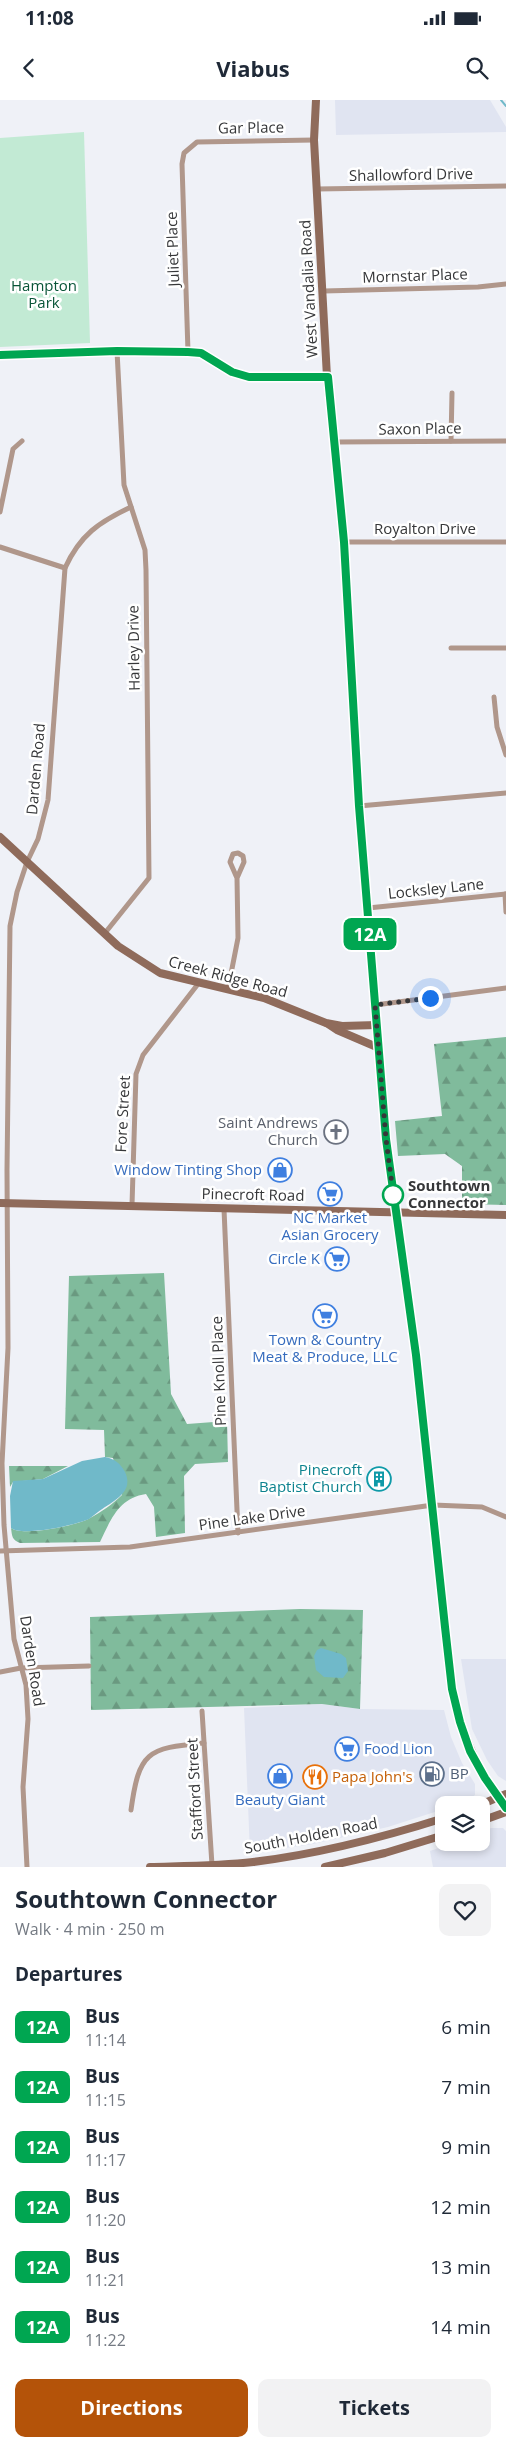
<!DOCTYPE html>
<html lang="en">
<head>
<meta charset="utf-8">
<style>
	body { margin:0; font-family:"Open Sans",sans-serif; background:#f2f2f3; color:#1f2937; height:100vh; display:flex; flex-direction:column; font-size:19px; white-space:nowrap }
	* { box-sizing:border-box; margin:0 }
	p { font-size:16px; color:#747a83 }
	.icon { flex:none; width:28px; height:28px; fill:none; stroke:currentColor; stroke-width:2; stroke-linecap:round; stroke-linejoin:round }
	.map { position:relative; height:1767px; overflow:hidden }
	.sheet { display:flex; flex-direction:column; background:#fff; flex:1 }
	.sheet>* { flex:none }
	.badge { padding:0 10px; border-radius:8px; font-size:18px; line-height:32px }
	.fabs { position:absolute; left:435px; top:1696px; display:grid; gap:10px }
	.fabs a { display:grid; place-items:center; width:55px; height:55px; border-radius:10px; background:#fff; box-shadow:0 2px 8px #0003; font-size:25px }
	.you { position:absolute; width:25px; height:25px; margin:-12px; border:4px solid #fff; border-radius:50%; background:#1a73e8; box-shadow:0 0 0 8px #1a73e833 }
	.map>.badge { position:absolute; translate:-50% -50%; box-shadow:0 0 0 2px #fff }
	h2 { padding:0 15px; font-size:19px; line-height:45px }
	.round { display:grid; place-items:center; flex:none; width:52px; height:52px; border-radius:10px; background:#f2f2f3 }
	.headline { display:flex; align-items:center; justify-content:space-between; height:85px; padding:0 15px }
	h1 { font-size:24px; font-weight:700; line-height:38px }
	.primary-button { display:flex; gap:10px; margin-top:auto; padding:10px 15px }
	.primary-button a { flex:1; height:58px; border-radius:10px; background:#b45309; color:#fff; font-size:20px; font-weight:700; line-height:58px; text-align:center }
	.primary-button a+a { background:#f2f2f3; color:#1f2937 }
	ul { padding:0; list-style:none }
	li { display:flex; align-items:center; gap:15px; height:60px; padding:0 15px }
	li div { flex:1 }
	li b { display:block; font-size:19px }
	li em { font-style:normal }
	li .badge { min-width:55px; font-weight:700; text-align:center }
	.status { display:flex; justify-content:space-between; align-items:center; height:35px; padding:0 25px; background:#fff; direction:ltr }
	.status svg { height:14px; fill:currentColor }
	header { display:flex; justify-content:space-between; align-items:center; height:65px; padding:0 15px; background:#fff; font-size:22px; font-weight:700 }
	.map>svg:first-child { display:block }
	.built { fill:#e0e4f1 }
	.forest { fill:url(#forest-firs) }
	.park { fill:#c2ead4 }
	.water { fill:#70b9c9 }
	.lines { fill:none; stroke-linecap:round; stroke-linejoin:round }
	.stream { stroke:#70b9c9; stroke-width:2 }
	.street { stroke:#b0978b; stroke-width:5 }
	.secondary { stroke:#8f6b5b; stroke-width:8 }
	.line-casing { stroke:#fff; stroke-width:11 }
	.line { stroke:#00a651; stroke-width:8 }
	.walk { stroke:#363739; stroke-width:5; stroke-dasharray:0 9 }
	.stop-dot { fill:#fff; stroke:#00a651; stroke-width:2.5 }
	.labels { text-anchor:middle; stroke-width:5; stroke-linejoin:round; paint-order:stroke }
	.street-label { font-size:15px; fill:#363739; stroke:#fff }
	.park-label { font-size:15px; fill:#095538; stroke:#fff }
	.worship-label { font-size:15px; fill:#5b616d; stroke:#fff; text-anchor:end }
	.shop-label { font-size:15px; fill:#366cbe; stroke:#fff }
	.stop-label { font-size:15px; font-weight:bold; fill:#363739; stroke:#fff; text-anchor:start }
	.culture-label { font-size:15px; fill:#0d838f; stroke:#fff; text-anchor:end }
	.service-label { font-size:15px; fill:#4e5e75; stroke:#fff; text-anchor:start }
	.food-label { font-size:15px; fill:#c56008; stroke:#fff; text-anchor:start }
</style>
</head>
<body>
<div class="status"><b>11:08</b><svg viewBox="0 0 49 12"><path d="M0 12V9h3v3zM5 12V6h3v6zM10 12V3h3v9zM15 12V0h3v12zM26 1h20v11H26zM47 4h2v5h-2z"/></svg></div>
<header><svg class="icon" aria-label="back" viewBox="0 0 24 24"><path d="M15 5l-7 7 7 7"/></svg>Viabus<svg class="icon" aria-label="search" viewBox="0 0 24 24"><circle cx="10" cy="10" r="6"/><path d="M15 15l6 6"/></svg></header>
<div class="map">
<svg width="506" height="1767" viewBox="0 0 506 1767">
	<defs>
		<pattern id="forest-firs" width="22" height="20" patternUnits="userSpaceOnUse" patternTransform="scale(1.25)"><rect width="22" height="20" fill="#80bb9c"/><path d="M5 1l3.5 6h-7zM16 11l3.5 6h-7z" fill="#6a9980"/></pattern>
	</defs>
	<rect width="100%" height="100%" fill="#eff1f7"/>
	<g class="built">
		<polygon points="335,0 490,0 506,27 506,32 336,35"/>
		<polygon points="461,1559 506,1559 506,1681 498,1676 487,1660 472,1629"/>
		<polygon points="322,1604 360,1609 444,1610 451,1637 462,1663 475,1684 475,1695 465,1702 456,1705 444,1705 444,1709 388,1727 313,1744 250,1753 244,1608"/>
		<polygon points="491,1728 503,1728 506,1731 506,1767 433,1767 430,1751 453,1743 481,1742 481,1732"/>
	</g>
	<g class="forest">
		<polygon points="506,937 506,1105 462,1104 462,1066 445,1054 398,1056 395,1021 442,1016 434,944"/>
		<path d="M164 1173 171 1294 187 1324 227 1321 228 1362 195 1364 184 1376 185 1433 156 1437 154 1407 146 1394C119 1398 111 1419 100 1442L20 1443C12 1440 12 1436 11 1428 22 1437 79 1425 90 1418 101 1412 113 1404 122 1395L113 1358 105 1357 104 1330 65 1329 69 1176Z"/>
		<polygon points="9,1366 68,1366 43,1379 13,1382 10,1387"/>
		<polygon points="300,1509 363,1510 360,1609 322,1604 91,1610 90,1517"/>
	</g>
	<polygon class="park" points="84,32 90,243 0,247 0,38"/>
	<g class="water">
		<path d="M105 1357C115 1359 120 1363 125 1372 135 1393 111 1402 98 1412 95 1414 92 1417 89 1419 76 1425 22 1437 11 1428L10 1396 13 1381 43 1379 82 1361Z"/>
		<polygon points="321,1548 341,1554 346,1558 348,1571 343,1578 324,1577 316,1570 314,1556 317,1550"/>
	</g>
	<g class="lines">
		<polyline class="stream" points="501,0 506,6"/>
		<g class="street">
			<polyline points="317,89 506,86"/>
			<polyline points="324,191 478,187 506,184"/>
			<polyline points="188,252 182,64 184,53 197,42 314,40"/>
			<polyline points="451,341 452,293"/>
			<polyline points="335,342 506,341"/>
			<polyline points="0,412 13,349 22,341"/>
			<polyline points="344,442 506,442"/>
			<polyline points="0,447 65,468"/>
			<polyline points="451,548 506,548"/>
			<polyline points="494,597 497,627 506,655"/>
			<polyline points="359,706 506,693"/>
			<polyline points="505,794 506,812"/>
			<polyline points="368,808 506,794"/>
			<polyline points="105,833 149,778 146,470 145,450 124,385 117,251"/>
			<polyline points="228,889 238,838 237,778 244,762 243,756 238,753 233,754 230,762 237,778"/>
			<polyline points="375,905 506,888"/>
			<polyline points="132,1105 136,974 143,955 198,884"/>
			<polyline points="224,1109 238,1433"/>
			<polyline points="0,1451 130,1447 433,1405 482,1407 506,1417"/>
			<polyline points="0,1572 21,1568 89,1566"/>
			<polyline points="202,1611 212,1765"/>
			<path d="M131 1710C139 1652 147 1648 204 1643"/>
			<path d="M27 1767 23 1687 28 1619 26 1585 14 1539 4 1425 2 1363 8 1248 7 1070 10 826 17 792 27 762 38 739 48 700 65 468C80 435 99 422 131 407"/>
		</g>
		<g class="secondary">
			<path d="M316 0 314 40 327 277 344 442 359 706 386 1039 416 1255 452 1589C459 1620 468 1648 484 1676 490 1687 499 1697 506 1708"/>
			<polyline points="0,255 117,251 188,252 201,253 232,272 249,277 327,277"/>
			<polyline points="0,737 118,846 160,873 264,898 326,923 342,926 377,925"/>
			<polyline points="328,924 337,930 379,948"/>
			<polyline points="0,1103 506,1115"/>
			<polyline points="480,1705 506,1694"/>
			<polyline points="481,1721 506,1712"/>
			<path d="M150 1767C184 1766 219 1766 253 1762 319 1754 381 1738 444 1718"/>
			<polyline points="325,1767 385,1753 444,1735"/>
		</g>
	</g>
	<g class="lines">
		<g class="line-casing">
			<polyline id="line" points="0,255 117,251 188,252 201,253 232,272 249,277 328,277 344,442 359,706 386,1039 416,1255 445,1527 452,1589 460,1622 470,1651 485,1678 506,1708"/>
		</g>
		<use href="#line" class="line"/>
		<polyline class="walk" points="393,1095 394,1100 386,1039 375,905 430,898"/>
	</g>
	<defs>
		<g id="church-ring" transform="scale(1.25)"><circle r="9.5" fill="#fff" stroke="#6b7280" stroke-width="1.5"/><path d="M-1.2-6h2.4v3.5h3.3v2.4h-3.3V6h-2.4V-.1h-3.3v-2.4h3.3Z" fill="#6b7280"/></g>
		<g id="shop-ring" transform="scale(1.25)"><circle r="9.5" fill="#fff" stroke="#3f7fe0" stroke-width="1.5"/><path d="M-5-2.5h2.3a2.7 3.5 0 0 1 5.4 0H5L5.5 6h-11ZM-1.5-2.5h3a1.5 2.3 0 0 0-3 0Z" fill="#3f7fe0"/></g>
		<g id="supermarket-ring" transform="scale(1.25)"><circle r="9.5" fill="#fff" stroke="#3f7fe0" stroke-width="1.5"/><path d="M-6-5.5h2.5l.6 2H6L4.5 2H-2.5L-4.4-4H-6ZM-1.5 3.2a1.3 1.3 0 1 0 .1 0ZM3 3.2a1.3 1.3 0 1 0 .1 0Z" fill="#3f7fe0"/></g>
		<g id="building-ring" transform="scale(1.25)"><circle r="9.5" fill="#fff" stroke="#0f9aa8" stroke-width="1.5"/><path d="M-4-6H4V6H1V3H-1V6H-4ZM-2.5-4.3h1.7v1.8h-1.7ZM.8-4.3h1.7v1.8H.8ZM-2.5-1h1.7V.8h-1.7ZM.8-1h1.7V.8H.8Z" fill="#0f9aa8"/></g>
		<g id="fuel-ring" transform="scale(1.25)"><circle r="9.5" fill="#fff" stroke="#5c6f8a" stroke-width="1.5"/><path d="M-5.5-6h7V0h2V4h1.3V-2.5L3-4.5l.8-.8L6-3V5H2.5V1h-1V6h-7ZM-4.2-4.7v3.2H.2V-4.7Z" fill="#5c6f8a"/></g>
		<g id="restaurant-ring" transform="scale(1.25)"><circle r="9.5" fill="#fff" stroke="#e8710a" stroke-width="1.5"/><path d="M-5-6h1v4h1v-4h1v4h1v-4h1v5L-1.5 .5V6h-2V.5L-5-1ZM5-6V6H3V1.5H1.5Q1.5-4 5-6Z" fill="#e8710a"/></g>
	</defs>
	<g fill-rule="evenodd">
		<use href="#church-ring" x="336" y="1032"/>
		<use href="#shop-ring" x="280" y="1070"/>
		<use href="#supermarket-ring" x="330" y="1094"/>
		<use href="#supermarket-ring" x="337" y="1159"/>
		<use href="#supermarket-ring" x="325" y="1216"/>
		<use href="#building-ring" x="379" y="1379"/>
		<use href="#supermarket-ring" x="347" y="1649"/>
		<use href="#fuel-ring" x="432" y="1674"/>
		<use href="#shop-ring" x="280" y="1676"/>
		<use href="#restaurant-ring" x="315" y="1677"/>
	</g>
	<circle class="stop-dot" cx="393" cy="1095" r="10"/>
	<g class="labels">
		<g class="street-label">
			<text transform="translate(251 28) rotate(-1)" y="5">Gar Place</text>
			<text transform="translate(411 75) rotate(-1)" y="5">Shallowford Drive</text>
			<text transform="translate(173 149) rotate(-92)" y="5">Juliet Place</text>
			<text transform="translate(415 176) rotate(-2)" y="5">Mornstar Place</text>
			<text transform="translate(309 189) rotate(-93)" y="5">West Vandalia Road</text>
			<text transform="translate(420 329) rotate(-1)" y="5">Saxon Place</text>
			<text x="425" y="434">Royalton Drive</text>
			<text transform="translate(134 548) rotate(-91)" y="5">Harley Drive</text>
			<text transform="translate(36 669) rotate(-85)" y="5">Darden Road</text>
			<text transform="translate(436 789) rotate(-6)" y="5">Locksley Lane</text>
			<text transform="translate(228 877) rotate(15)" y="5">Creek Ridge Road</text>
			<text transform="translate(123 1014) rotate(-87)" y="5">Fore Street</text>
			<text transform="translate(253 1095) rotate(1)" y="5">Pinecroft Road</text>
			<text transform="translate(219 1271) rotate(-92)" y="5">Pine Knoll Place</text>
			<text transform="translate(252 1418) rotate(-8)" y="5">Pine Lake Drive</text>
			<text transform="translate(32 1561) rotate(81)" y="5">Darden Road</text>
			<text transform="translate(195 1689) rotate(-93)" y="5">Stafford Street</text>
			<text transform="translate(311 1736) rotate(-11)" y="5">South Holden Road</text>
		</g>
		<g class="park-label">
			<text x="44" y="191">Hampton<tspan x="44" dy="17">Park</tspan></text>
		</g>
		<g class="worship-label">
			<text x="318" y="1028">Saint Andrews<tspan x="318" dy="17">Church</tspan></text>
		</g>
		<g class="shop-label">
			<text x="262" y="1075" text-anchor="end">Window Tinting Shop</text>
			<text x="330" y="1123">NC Market<tspan x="330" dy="17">Asian Grocery</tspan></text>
			<text x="320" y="1164" text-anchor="end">Circle K</text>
			<text x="325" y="1245">Town &amp; Country<tspan x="325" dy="17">Meat &amp; Produce, LLC</tspan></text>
			<text x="364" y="1654" text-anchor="start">Food Lion</text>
			<text x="280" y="1705">Beauty Giant</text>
		</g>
		<g class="stop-label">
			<text x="408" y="1091">Southtown<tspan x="408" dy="17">Connector</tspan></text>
		</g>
		<g class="culture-label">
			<text x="362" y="1375">Pinecroft<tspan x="362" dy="17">Baptist Church</tspan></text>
		</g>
		<g class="service-label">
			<text x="450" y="1679">BP</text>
		</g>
		<g class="food-label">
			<text x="332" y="1682">Papa John's</text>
		</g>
	</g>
</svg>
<div class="fabs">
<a><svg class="icon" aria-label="layers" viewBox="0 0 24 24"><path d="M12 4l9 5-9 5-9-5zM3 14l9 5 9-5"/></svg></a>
</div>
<div class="you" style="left:430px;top:898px"></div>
<b class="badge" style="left:370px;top:834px;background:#00a651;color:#fff">12A</b>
</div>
<section class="sheet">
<div class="headline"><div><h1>Southtown Connector</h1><p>Walk · 4 min · 250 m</p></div><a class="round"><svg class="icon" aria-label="heart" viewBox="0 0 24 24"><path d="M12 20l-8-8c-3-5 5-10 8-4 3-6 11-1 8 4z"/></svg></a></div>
<h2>Departures</h2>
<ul>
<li><span class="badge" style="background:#00a651;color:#fff">12A</span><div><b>Bus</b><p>11:14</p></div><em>6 min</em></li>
<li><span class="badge" style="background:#00a651;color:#fff">12A</span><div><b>Bus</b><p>11:15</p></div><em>7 min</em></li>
<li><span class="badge" style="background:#00a651;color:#fff">12A</span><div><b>Bus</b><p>11:17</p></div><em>9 min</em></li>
<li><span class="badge" style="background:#00a651;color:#fff">12A</span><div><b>Bus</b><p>11:20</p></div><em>12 min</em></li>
<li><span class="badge" style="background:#00a651;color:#fff">12A</span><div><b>Bus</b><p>11:21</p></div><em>13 min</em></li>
<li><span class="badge" style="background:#00a651;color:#fff">12A</span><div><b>Bus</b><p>11:22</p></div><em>14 min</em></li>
</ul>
<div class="primary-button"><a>Directions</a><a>Tickets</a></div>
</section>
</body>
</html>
